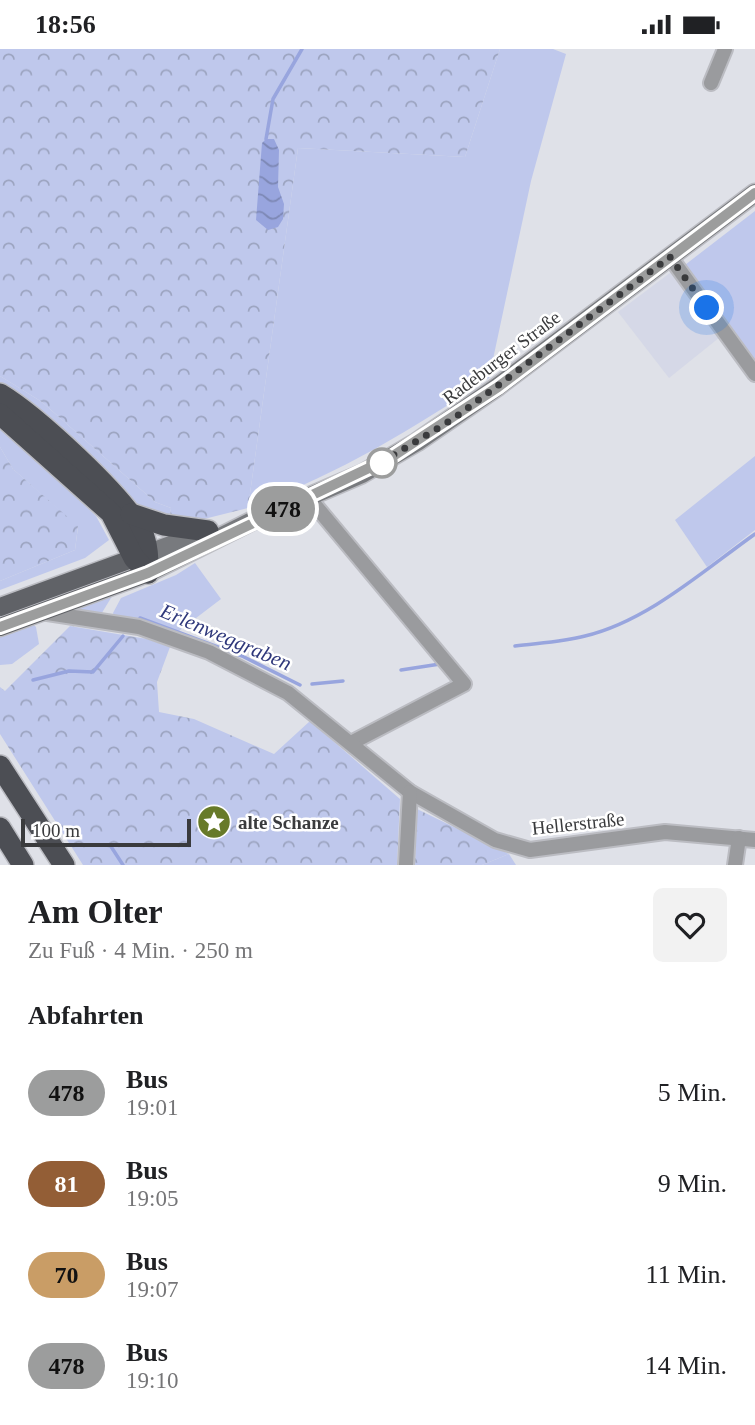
<!DOCTYPE html>
<html lang="de">
<head>
<meta charset="utf-8">
<style>
	body { margin:0; font-family:"Times New Roman",serif; background:#f2f2f2; color:#202124; height:100vh; display:flex; flex-direction:column; font-size:26px; white-space:nowrap }
	* { box-sizing:border-box; margin:0 }
	p { font-size:23px; color:#757577 }
	.icon { flex:none; width:38px; height:38px; fill:none; stroke:currentColor; stroke-width:2; stroke-linecap:round; stroke-linejoin:round }
	.map { position:relative; height:816px; overflow:hidden }
	.panel { display:flex; flex-direction:column; background:#fff; flex:1 }
	.panel>* { flex:none }
	.badge { padding:0 14px; border-radius:23px; font-size:24px; line-height:46px }
	.scale { position:absolute; left:21px; bottom:18px; width:170px; box-sizing:border-box; padding-left:7px; border:4px solid #3a3b3d; border-top:0; font-size:19px; line-height:24px; white-space:nowrap; color:#3a3b3d; -webkit-text-stroke:5px #fff; paint-order:stroke }
	.you { position:absolute; width:35px; height:35px; margin:-18px; border:5px solid #fff; border-radius:50%; background:#1a73e8; box-shadow:0 0 0 10px #1a73e833 }
	.map>.badge { position:absolute; translate:-50% -50%; box-shadow:0 0 0 4px #fff }
	h2 { padding:0 28px; font-size:26px; line-height:63px }
	.round { display:grid; place-items:center; flex:none; width:74px; height:74px; border-radius:10px; background:#f2f2f2 }
	.overview { display:flex; align-items:center; justify-content:space-between; height:119px; padding:0 28px }
	h1 { font-size:33px; font-weight:800; line-height:52px }
	ul { padding:0; list-style:none }
	li { display:flex; align-items:center; gap:21px; height:91px; padding:0 28px }
	li div { flex:1 }
	li b { display:block; font-size:26px }
	li em { font-style:normal }
	li .badge { min-width:77px; font-weight:700; text-align:center }
	.status { display:flex; justify-content:space-between; align-items:center; height:49px; padding:0 35px; background:#fff; direction:ltr }
	.status svg { height:19px; fill:currentColor }
	.map>svg:first-child { display:block }
	.built { fill:#d5d8e7 }
	.green { fill:#bfc8ec }
	.forest { fill:url(#forest-crowns) }
	.water { fill:url(#water-waves) }
	.lines { fill:none; stroke-linecap:round; stroke-linejoin:round }
	.stream { stroke:#98a5de; stroke-width:3.5 }
	.minor-casing { stroke:#bbbcc2; stroke-width:18 }
	.secondary-casing { stroke:#bbbcc2; stroke-width:21 }
	.primary-casing { stroke:#bbbcc2; stroke-width:21 }
	.motorway-casing { stroke:#bbbcc2; stroke-width:24 }
	.minor { stroke:#9a9b9e; stroke-width:14 }
	.secondary { stroke:#787a7e; stroke-width:18 }
	.primary { stroke:#606267; stroke-width:18 }
	.motorway { stroke:#4c4e54; stroke-width:21 }
	.line-casing { stroke:#fff; stroke-width:16 }
	.line { stroke:#9c9d9d; stroke-width:10 }
	.walk { stroke:#3a3b3d; stroke-width:7; stroke-dasharray:0 12.6 }
	.stop-dot { fill:#fff; stroke:#9c9d9d; stroke-width:3.5 }
	.labels { text-anchor:middle; stroke-width:5; stroke-linejoin:round; paint-order:stroke }
	.street-label { font-size:19px; fill:#3a3b3d; stroke:#fff }
	.poi-label { font-size:19px; font-weight:bold; fill:#3a3b3d; stroke:#fff; text-anchor:start }
	.water-label { font-size:21px; font-style:italic; fill:#2f387b; stroke:#fff }
</style>
</head>
<body>
<div class="status"><b>18:56</b><svg viewBox="0 0 49 12"><path d="M0 12V9h3v3zM5 12V6h3v6zM10 12V3h3v9zM15 12V0h3v12zM26 1h20v11H26zM47 4h2v5h-2z"/></svg></div>
<div class="map">
<svg width="755" height="816" viewBox="0 0 755 816">
	<defs>
		<pattern id="forest-crowns" width="20" height="18" patternUnits="userSpaceOnUse" patternTransform="scale(1.75)"><rect width="20" height="18" fill="#bfc8ec"/><path d="M2 6a3 3 0 1 1 6 0M12 15a3 3 0 1 1 6 0" fill="none" stroke="#9ca4c0"/></pattern>
		<pattern id="water-waves" width="16" height="10" patternUnits="userSpaceOnUse" patternTransform="scale(1.75)"><rect width="16" height="10" fill="#98a5de"/><path d="M0 5q4-4 8 0t8 0" fill="none" stroke="#7d88b5"/></pattern>
	</defs>
	<rect width="100%" height="100%" fill="#dfe1e8"/>
	<polygon class="built" points="674,221 720,288 669,329 618,263"/>
	<g class="green">
		<path d="M500 0H553L566 5 531 132 489 329C410 382 338 425 248 459L298 99 465 108Z"/>
		<polygon points="755,162 755,318 681,219"/>
		<polygon points="0,327 42,353 155,453 171,459 170,467 142,461 131,452 0,337"/>
		<polygon points="0,377 96,467 109,491 85,509 0,541 0,532 75,501 78,478 13,420 0,398"/>
		<polygon points="755,407 755,481 707,518 675,471"/>
		<polygon points="195,514 221,550 175,585 115,570 113,564 121,549 176,526"/>
		<polygon points="114,544 100,567 69,561"/>
		<polygon points="33,575 36,578 39,595 12,615 0,616 0,587"/>
		<polygon points="509,805 516,816 482,816"/>
	</g>
	<g class="forest">
		<polygon points="0,0 500,0 465,108 298,99 248,459 200,471 170,467 171,459 155,453 42,353 0,327"/>
		<polygon points="0,398 13,420 78,477 75,501 0,532"/>
		<polygon points="70,577 147,590 170,598 157,633 159,663 194,670 274,705 310,672 400,750 397,816 83,816 0,685 0,638 5,642"/>
		<polygon points="417,760 509,805 482,816 415,816"/>
	</g>
	<polygon class="water" points="266,90 274,90 279,101 278,138 284,155 283,170 278,178 268,181 256,171 262,94"/>
	<g class="lines">
		<g class="stream">
			<polyline points="266,90 273,50 302,0"/>
			<polyline points="140,569 242,607 300,636"/>
			<path d="M515 597C538 594 563 593 585 587 648 572 704 521 755 485"/>
			<polyline points="401,621 440,615"/>
			<polyline points="33,631 69,622 93,623 123,587"/>
			<polyline points="312,635 343,632"/>
			<polyline points="110,796 123,816"/>
		</g>
		<g class="minor-casing">
			<g id="minor">
				<polyline points="711,34 725,0"/>
				<polyline points="670,208 755,325"/>
				<polyline points="309,449 464,635 351,694"/>
				<polyline points="41,563 139,578 209,603 288,644 410,743 495,791 530,801 665,783 755,791"/>
				<polyline points="406,816 410,743"/>
				<polyline points="735,816 739,789"/>
			</g>
		</g>
		<g class="secondary-casing">
			<g id="secondary">
				<polyline points="136,509 208,482"/>
				<polyline points="148,524 252,472 362,425 417,393 497,338 755,144"/>
			</g>
		</g>
		<g class="primary-casing">
			<g id="primary">
				<polyline points="0,558 134,509"/>
				<polyline points="0,578 148,524"/>
			</g>
		</g>
		<g class="motorway-casing">
			<g id="motorway">
				<path d="M0 345C35 366 124 447 142 483 148 496 148 510 148 524"/>
				<polyline points="0,365 111,464 134,509 148,524"/>
				<polyline points="131,465 164,476 208,482"/>
				<polyline points="0,717 64,816"/>
				<polyline points="0,779 23,816"/>
			</g>
		</g>
		<use href="#minor" class="minor"/>
		<use href="#secondary" class="secondary"/>
		<use href="#primary" class="primary"/>
		<use href="#motorway" class="motorway"/>
	</g>
	<g class="lines">
		<g class="line-casing">
			<polyline id="line" points="0,578 148,524 390,409 498,338 755,144"/>
		</g>
		<use href="#line" class="line"/>
		<polyline class="walk" points="382,414 377,416 453,370 670,208 707,259"/>
	</g>
	<defs>
		<g id="sight-disc" transform="scale(1.75)"><circle r="9.5" fill="#677a29" stroke="#fff"/><path d="M0-6L1.8-2.2L6-1.7L2.9 1.2L3.7 5.4L0 3.3L-3.7 5.4L-2.9 1.2L-6-1.7L-1.8-2.2Z" fill="#fff"/></g>
	</defs>
	<g fill-rule="evenodd">
		<use href="#sight-disc" x="214" y="773"/>
	</g>
	<circle class="stop-dot" cx="382" cy="414" r="14"/>
	<g class="labels">
		<g class="street-label">
			<text transform="translate(501 308) rotate(-37)" y="7">Radeburger Straße</text>
			<text transform="translate(578 774) rotate(-6)" y="7">Hellerstraße</text>
		</g>
		<g class="poi-label">
			<text x="238" y="780">alte Schanze</text>
		</g>
		<g class="water-label">
			<text transform="translate(226 588) rotate(23)" y="7">Erlenweggraben</text>
		</g>
	</g>
</svg>
<div class="scale">100 m</div>
<div class="you" style="left:707px;top:259px"></div>
<b class="badge" style="left:283px;top:460px;background:#9c9d9d;color:#111">478</b>
</div>
<section class="panel">
<div class="overview"><div><h1>Am Olter</h1><p>Zu Fuß · 4 Min. · 250 m</p></div><a class="round"><svg class="icon" aria-label="heart" viewBox="0 0 24 24"><path d="M12 20l-8-8c-3-5 5-10 8-4 3-6 11-1 8 4z"/></svg></a></div>
<h2>Abfahrten</h2>
<ul>
<li><span class="badge" style="background:#9c9d9d;color:#111">478</span><div><b>Bus</b><p>19:01</p></div><em>5 Min.</em></li>
<li><span class="badge" style="background:#935e36;color:#fff">81</span><div><b>Bus</b><p>19:05</p></div><em>9 Min.</em></li>
<li><span class="badge" style="background:#c99d66;color:#111">70</span><div><b>Bus</b><p>19:07</p></div><em>11 Min.</em></li>
<li><span class="badge" style="background:#9c9d9d;color:#111">478</span><div><b>Bus</b><p>19:10</p></div><em>14 Min.</em></li>
</ul>
</section>
</body>
</html>
